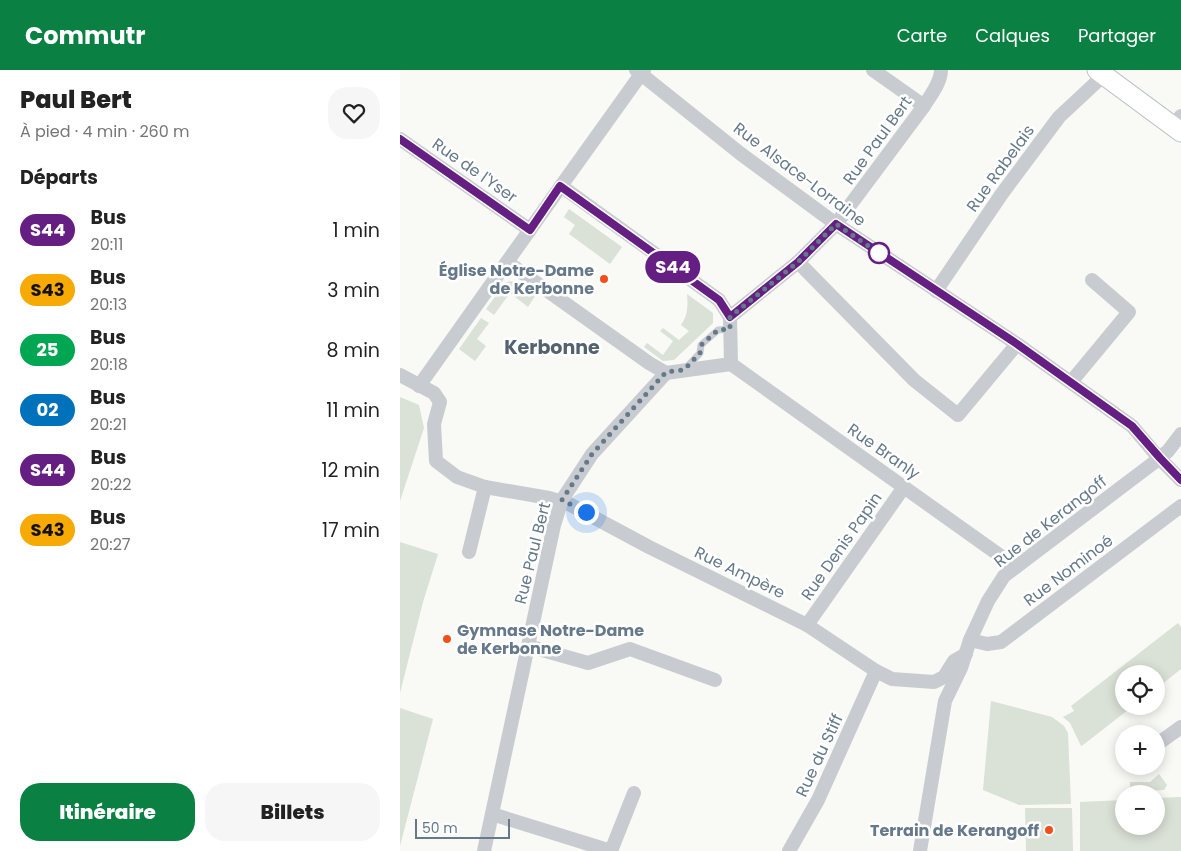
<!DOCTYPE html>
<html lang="fr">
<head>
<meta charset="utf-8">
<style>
	body { margin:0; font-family:Poppins,sans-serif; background:#f6f6f6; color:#222; height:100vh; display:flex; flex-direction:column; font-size:19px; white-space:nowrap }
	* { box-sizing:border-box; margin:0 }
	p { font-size:16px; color:#767676 }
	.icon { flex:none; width:28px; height:28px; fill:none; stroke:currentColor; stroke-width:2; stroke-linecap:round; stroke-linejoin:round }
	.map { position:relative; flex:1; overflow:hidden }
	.details { display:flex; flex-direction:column; background:#fff; width:400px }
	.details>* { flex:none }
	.badge { padding:0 10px; border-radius:16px; font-size:18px; line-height:32px }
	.buttons { position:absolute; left:715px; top:595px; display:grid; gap:10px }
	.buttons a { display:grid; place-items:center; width:50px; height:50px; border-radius:50%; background:#fff; box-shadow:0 2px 12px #0003; font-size:25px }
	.scale { position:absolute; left:15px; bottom:12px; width:95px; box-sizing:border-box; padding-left:5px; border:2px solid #65798a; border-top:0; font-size:14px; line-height:18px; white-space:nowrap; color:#65798a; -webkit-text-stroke:4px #fff; paint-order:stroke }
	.you { position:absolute; width:25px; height:25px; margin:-12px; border:4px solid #fff; border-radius:50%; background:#1a73e8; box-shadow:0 0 0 8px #1a73e833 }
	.map>.badge { position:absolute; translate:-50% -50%; box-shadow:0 0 0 2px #fff }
	h2 { padding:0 20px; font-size:19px; line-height:45px }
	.round { display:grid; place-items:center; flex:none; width:52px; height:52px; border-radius:20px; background:#f6f6f6 }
	.headline { display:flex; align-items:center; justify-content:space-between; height:85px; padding:0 20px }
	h1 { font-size:24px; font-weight:800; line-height:38px }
	.cta { display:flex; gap:10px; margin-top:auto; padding:10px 20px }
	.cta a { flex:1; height:58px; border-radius:20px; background:#0b8043; color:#fff; font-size:20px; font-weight:800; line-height:58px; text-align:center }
	.cta a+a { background:#f6f6f6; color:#222 }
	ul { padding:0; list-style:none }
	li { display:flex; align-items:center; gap:15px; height:60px; padding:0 20px }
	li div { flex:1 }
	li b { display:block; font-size:19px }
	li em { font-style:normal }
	li .badge { min-width:55px; font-weight:700; text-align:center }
	header { display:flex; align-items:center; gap:30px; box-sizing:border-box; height:70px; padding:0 25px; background:#0b8043; color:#fff }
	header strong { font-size:24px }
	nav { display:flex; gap:28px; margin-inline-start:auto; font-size:18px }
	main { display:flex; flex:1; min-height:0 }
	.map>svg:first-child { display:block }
	.green { fill:#dae1d6 }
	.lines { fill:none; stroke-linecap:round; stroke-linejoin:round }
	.secondary-casing { stroke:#b8bec3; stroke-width:21 }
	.service { stroke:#c8ccd0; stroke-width:7 }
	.minor { stroke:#c8ccd0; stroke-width:14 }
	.secondary { stroke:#fff; stroke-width:19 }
	.line-casing { stroke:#fff; stroke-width:11 }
	.line { stroke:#651f82; stroke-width:8 }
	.walk { stroke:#65798a; stroke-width:5; stroke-dasharray:0 9 }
	.stop-dot { fill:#fff; stroke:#651f82; stroke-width:2.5 }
	.poi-dot { fill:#f44e1b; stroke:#fff; stroke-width:2 }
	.labels { text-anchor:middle; stroke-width:5; stroke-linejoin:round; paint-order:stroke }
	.street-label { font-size:16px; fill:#65798a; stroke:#fff }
	.poi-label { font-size:16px; font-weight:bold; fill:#65798a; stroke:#fff; text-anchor:end }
	.quarter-label { font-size:19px; font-weight:bold; fill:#53626e; stroke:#fff }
</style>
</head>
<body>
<header>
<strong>Commutr</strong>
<nav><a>Carte</a><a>Calques</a><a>Partager</a></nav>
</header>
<main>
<section class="details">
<div class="headline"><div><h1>Paul Bert</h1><p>À pied · 4 min · 260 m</p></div><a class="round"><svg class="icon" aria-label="heart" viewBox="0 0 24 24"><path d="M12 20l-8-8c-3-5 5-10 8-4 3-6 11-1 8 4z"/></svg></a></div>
<h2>Départs</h2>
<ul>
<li><span class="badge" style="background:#651f82;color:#fff">S44</span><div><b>Bus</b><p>20:11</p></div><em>1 min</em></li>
<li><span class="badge" style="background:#f8aa04;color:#111">S43</span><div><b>Bus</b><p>20:13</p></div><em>3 min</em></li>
<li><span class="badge" style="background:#00a651;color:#fff">25</span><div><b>Bus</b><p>20:18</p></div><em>8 min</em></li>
<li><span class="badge" style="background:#0072bc;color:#fff">02</span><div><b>Bus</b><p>20:21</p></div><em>11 min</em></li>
<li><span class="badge" style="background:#651f82;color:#fff">S44</span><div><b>Bus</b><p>20:22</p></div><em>12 min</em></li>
<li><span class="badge" style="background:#f8aa04;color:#111">S43</span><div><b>Bus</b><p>20:27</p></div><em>17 min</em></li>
</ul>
<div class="cta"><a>Itinéraire</a><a>Billets</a></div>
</section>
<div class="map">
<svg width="781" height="781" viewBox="0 0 781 781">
	<rect width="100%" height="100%" fill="#f9f9f6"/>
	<g class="green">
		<polygon points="169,139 222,177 210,194 169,164 175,155 164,147"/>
		<polygon points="114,211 135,226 128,237 110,223 94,245 86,239 106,212"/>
		<path d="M287 224 313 243V253L274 290 263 291 244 277 247 273 263 285 273 271 260 261 263 258 279 270 289 261 281 255C288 245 288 236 287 224Z"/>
		<polygon points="81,248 89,253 77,269 86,276 75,291 59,279"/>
		<polygon points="0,327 19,335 24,358 0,431"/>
		<polygon points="0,472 38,484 23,532 0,623"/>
		<polygon points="778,553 781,557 781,599 756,619 756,604 724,604 724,636 733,636 683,675 681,676 670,653 663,647 674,641 671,636"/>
		<polygon points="591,631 652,647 664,656 668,663 671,734 619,735 583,720"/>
		<polygon points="0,638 33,649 0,776"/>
		<polygon points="759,704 767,715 764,720 730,721 730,712 750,712"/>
		<polygon points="781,727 781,781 680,781 680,732 724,730 724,756 756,756 756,728"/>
		<polygon points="625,738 672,738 673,781 626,781"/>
	</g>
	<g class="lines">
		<g class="secondary-casing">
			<polyline id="secondary" points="697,0 781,62"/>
		</g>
		<polyline class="service" points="286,298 300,283 301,275 318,260 330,259"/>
		<g class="minor">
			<polyline points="236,0 341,84 436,154 617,274 732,356 759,388 781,410"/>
			<polyline points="473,0 524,36"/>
			<polyline points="772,56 781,46"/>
			<polyline points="0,69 130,160"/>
			<polyline points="107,192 249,293 266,303"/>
			<polyline points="398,192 514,310 558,345 617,274"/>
			<polyline points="536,221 601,125 659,47 703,6"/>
			<path d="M330 247 398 192 436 154 524 36C530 26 541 13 541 0"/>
			<polyline points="331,294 616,497"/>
			<polyline points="0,305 34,323 40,332 34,354 36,391 57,407 85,417 149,428 169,434 249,477 407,555 476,601 492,609 534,612 544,607 554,591 566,584"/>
			<polyline points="671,312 729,242 692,210"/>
			<polyline points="19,316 161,116 244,0"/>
			<polyline points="69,482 85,417"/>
			<polyline points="407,555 504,417"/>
			<polyline points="570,570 587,574 601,572 781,436"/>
			<polyline points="128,576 188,593 230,579 315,610"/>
			<polyline points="756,675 781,657"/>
			<polyline points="92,744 211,781 234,723"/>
			<polyline points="84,781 154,455 162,430 192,384 266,303 331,294 330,247 319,230 161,116"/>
			<polyline points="389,781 418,730 476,601"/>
			<polyline points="520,781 545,631 561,598 570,570 588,531 604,506 752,394 768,381 781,364"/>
		</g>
		<use href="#secondary" class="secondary"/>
	</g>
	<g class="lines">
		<g class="line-casing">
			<polyline id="line" points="0,69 130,160 160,116 319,230 330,247 398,192 436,154 617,274 732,356 760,388 781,410"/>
		</g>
		<use href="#line" class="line"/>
		<polyline class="walk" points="186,442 162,430 192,384 266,302 284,300 300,283 301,275 318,260 330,259 330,247 398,192 436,154 483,186 479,183"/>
	</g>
	<circle class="stop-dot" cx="479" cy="183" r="10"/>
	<g class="poi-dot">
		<circle cx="204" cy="209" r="5"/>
		<circle cx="47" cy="569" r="5"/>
		<circle cx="649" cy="760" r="5"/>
	</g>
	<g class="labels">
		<g class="street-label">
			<text transform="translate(477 70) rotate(-54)" y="6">Rue Paul Bert</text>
			<text transform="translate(600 98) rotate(-54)" y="6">Rue Rabelais</text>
			<text transform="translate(75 100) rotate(35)" y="6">Rue de l'Yser</text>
			<text transform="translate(400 104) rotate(37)" y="6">Rue Alsace-Lorraine</text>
			<text transform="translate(484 381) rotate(35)" y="6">Rue Branly</text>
			<text transform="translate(650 451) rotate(-38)" y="6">Rue de Kerangoff</text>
			<text transform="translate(441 476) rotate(-55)" y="6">Rue Denis Papin</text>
			<text transform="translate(132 483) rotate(-76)" y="6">Rue Paul Bert</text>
			<text transform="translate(668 500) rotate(-37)" y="6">Rue Nominoé</text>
			<text transform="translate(340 502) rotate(26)" y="6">Rue Ampère</text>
			<text transform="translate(419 685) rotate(-65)" y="6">Rue du Stiff</text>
		</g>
		<g class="poi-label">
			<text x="194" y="206">Église Notre-Dame<tspan x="194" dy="18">de Kerbonne</tspan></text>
			<text x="57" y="566" text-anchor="start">Gymnase Notre-Dame<tspan x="57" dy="18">de Kerbonne</tspan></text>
			<text x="639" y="766">Terrain de Kerangoff</text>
		</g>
		<g class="quarter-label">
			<text x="152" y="284">Kerbonne</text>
		</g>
	</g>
</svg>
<div class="buttons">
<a><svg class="icon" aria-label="locate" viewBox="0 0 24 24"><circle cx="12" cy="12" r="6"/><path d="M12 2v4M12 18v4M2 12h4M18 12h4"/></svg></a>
<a>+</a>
<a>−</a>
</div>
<div class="scale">50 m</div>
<div class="you" style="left:186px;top:442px"></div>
<b class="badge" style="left:273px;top:197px;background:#651f82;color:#fff">S44</b>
</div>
</main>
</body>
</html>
